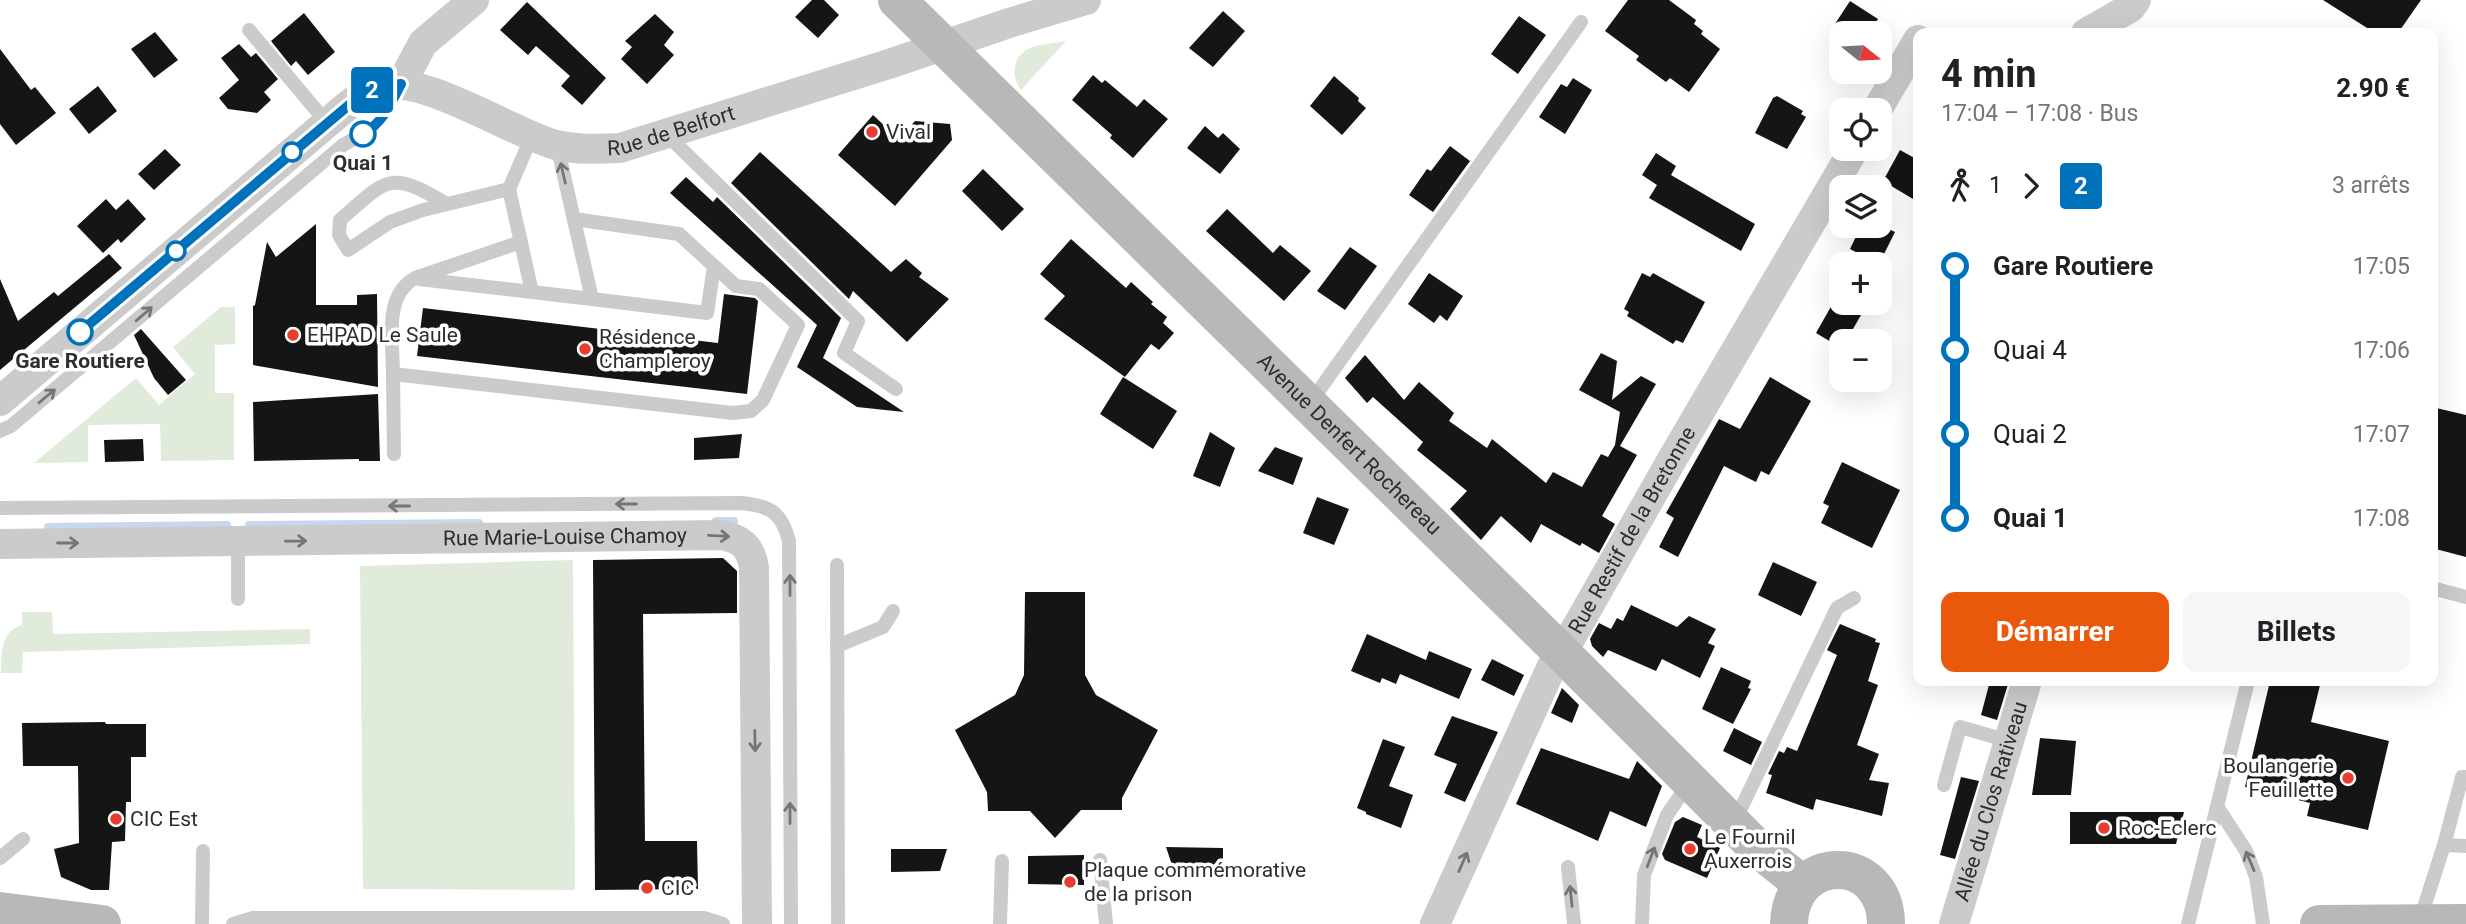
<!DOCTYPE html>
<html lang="fr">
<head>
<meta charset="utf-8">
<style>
	body { margin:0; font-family:Roboto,sans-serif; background:#f6f6f6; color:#202124; height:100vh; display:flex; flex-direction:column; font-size:26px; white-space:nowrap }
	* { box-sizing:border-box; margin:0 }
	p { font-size:23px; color:#757577 }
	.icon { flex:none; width:38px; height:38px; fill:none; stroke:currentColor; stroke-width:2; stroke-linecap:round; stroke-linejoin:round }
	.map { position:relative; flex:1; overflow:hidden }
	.details { position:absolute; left:1913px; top:28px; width:525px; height:658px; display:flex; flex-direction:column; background:#fff; border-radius:14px; box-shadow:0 7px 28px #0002 }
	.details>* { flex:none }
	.badge { padding:0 14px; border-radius:5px; font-size:24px; line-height:46px }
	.needle { width:46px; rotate:108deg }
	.controls { position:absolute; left:1829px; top:21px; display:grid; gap:14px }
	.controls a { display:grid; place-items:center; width:63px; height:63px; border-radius:14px; background:#fff; box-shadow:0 7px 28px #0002; font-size:35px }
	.map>.badge { position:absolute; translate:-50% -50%; box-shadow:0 0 0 4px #fff }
	.legs { display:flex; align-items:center; gap:10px; height:77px; padding:0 28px; font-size:23px }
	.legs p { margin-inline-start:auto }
	.headline { display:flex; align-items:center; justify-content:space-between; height:119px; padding:0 28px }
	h1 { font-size:38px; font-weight:700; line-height:52px }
	.action { display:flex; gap:14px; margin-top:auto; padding:14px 28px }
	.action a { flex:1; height:80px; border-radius:14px; background:#ea580c; color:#fff; font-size:28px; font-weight:700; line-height:80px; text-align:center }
	.action a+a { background:#f6f6f6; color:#202124 }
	ul { padding:0 28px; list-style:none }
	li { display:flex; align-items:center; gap:24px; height:84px; font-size:26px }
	li i { display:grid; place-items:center; width:10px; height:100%; margin:0 9px; background:currentColor }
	li i::after { content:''; width:18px; height:18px; margin:-9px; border:5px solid; border-radius:50%; background:#fff }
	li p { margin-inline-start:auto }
	li:first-child i { background:linear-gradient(#0000 50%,currentColor 0) }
	li:last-child i { background:linear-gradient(currentColor 50%,#0000 0) }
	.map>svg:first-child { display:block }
	.green { fill:#e1ebdb }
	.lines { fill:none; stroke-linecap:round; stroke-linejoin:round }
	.stream { stroke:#c7d7ec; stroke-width:8 }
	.building { fill:#151515 }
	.lane { stroke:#cbcbcb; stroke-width:14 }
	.street { stroke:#cbcbcb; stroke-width:30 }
	.secondary { stroke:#b8b8b8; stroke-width:38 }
	.oneway { stroke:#757575 }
	.line-1-casing { stroke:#fff; stroke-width:16 }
	.line-1 { stroke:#0072bc; stroke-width:10 }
	.poi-dot { fill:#e73d2e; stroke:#fff; stroke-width:2.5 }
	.stop-1-dot { fill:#fff; stroke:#0072bc; stroke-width:3.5 }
	.labels { text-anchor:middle; stroke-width:7; stroke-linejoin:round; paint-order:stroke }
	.street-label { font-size:21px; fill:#2e2e2e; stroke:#fff }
	.poi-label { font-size:21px; fill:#2e2e2e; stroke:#fff; text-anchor:start }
	.stop-label { font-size:21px; font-weight:bold; fill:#2e2e2e; stroke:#fff }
</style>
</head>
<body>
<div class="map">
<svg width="2466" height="924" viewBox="0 0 2466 924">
	<rect width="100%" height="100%" fill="#fff"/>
	<g class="green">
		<path d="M1066 41 1021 90C1016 83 1014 77 1015 68 1018 43 1046 45 1066 41Z"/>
		<polygon points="221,307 235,307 235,344 215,345 215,393 234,393 234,460 161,461 160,424 88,425 88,462 34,463 136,378 159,405 195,374 173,347"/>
		<polygon points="573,560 575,890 363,889 360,566"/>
		<path d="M22 612H52L53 634 310 629V644L23 652 22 673H1C2 652 0 632 22 625Z"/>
	</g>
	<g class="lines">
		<g class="stream">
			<polyline points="716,521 734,521"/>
			<polyline points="249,525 479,523"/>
			<polyline points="48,527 227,525"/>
		</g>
	</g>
	<g class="building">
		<polygon points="812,0 824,0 839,15 818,38 795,17"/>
		<polygon points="1628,0 1669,0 1696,20 1694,24 1703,31 1701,34 1720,49 1689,92 1670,78 1666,82 1636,60 1639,56 1605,31"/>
		<polygon points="2323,0 2421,0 2398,33 2375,33"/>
		<polygon points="1850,1 1878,19 1869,33 1829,33"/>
		<polygon points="527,2 606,78 582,105 561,86 570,76 536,46 528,55 500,30"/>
		<polygon points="1223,11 1245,31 1213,67 1189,48"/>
		<polygon points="304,13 335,52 308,75 296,61 291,66 271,41"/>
		<polygon points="655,14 674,32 664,45 674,55 647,84 621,59 632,47 625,41"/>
		<polygon points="1519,16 1546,35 1518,74 1491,54"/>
		<polygon points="155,32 178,60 154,78 131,49"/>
		<polygon points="239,44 251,57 256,53 278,79 264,92 271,100 257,113 228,109 219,98 239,80 221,58"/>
		<polygon points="0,49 31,90 35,87 56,113 16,145 0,124"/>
		<polygon points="1093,75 1102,83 1105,80 1137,107 1144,99 1168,119 1133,158 1110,138 1112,135 1072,100"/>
		<polygon points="1334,76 1359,98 1358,101 1366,108 1342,135 1310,106"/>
		<polygon points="1573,78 1592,90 1565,134 1539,117 1561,84 1567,87"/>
		<polygon points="98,86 117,111 89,134 69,109"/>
		<polygon points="1777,96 1803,111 1801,114 1806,117 1787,149 1755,133 1773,98"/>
		<polygon points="873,115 899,139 915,121 950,124 952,140 895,206 838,155"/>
		<polygon points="1205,126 1218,138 1223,133 1240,149 1220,174 1187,148"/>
		<polygon points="1450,146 1470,161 1433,212 1409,195 1427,169 1431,171"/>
		<polygon points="165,149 181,165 154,190 138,174"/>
		<polygon points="1900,150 1918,160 1918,202 1883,181"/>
		<polygon points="760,152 891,272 906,259 922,273 919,277 949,299 907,342 853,291 849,299 731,183"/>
		<polygon points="1656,153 1676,166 1671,175 1755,224 1741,251 1649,198 1657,185 1642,175"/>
		<polygon points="983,169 1024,209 1002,231 962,191"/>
		<polygon points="686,177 713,202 717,197 841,318 823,358 904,412 857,407 797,367 817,325 670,193"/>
		<polygon points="106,199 116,210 128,199 146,219 121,243 118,239 103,253 77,226"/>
		<polygon points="1227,209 1273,253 1280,245 1311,271 1284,301 1206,231"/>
		<polygon points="316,224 316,305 357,305 357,295 377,294 378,387 253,365 253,306 255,305 267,242 276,257"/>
		<polygon points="1861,226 1882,226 1895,232 1879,264 1850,249"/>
		<polygon points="1071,239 1126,288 1131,282 1153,302 1151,304 1167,317 1163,323 1174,333 1159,350 1151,344 1125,377 1044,319 1065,296 1040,274"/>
		<polygon points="1350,247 1377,266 1345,310 1317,291"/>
		<polygon points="109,254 122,268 0,370 0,279 18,321 54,292 58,296"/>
		<polygon points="1429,273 1463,296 1447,321 1440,315 1434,323 1408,304"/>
		<polygon points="1642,273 1650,277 1653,273 1705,302 1683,343 1676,340 1673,344 1627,316 1629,312 1624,309"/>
		<polygon points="724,294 755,298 758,301 747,394 417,356 423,308 718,343"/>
		<polygon points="1833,303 1868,303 1846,341 1841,341 1841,348 1816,333"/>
		<polygon points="141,329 186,380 168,395 154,378 134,335"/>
		<polygon points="1601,353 1617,361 1612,400 1641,376 1656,384 1620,446 1637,455 1602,516 1615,524 1599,553 1582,543 1580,546 1541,524 1531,543 1501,516 1481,540 1450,509 1467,491 1417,450 1423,442 1373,397 1367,403 1345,378 1365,355 1404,400 1419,382 1454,413 1449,421 1487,448 1492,439 1546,483 1553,472 1582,487 1601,454 1608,457 1615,445 1620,412 1579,390"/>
		<polygon points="1123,377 1177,411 1153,449 1100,414"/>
		<polygon points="1770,377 1811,401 1769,475 1761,471 1756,482 1724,466 1678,557 1659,547 1674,518 1666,513 1719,419 1740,429"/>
		<polygon points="378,394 380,461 359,461 359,459 254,461 253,402"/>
		<polygon points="2432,407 2466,415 2466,557 2432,548"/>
		<polygon points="1210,432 1235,448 1220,487 1193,476"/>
		<polygon points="742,434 739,458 694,460 694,438"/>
		<polygon points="143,439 144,461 105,462 104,440"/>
		<polygon points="1275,447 1303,458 1293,485 1258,471"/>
		<polygon points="1842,462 1900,490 1872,548 1821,523 1829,506 1823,503"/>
		<polygon points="1317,497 1349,509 1334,545 1303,533"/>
		<polygon points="723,558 737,571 737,613 643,614 645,841 697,841 698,889 595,890 593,560"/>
		<polygon points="1773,562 1817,582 1801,616 1758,595"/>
		<polygon points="1025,592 1085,592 1085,675 1096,695 1158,730 1122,798 1122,810 1081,810 1055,838 1030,811 988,811 987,792 955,730 1015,695 1024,675"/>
		<polygon points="1631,605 1677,627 1689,616 1716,629 1708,643 1715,646 1700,678 1662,659 1656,671 1608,650 1603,657 1592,646 1590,639 1599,623 1611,629 1617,618 1623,621"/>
		<polygon points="1840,624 1876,639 1875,642 1880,643 1868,681 1878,685 1857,745 1879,754 1869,780 1889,783 1882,816 1816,799 1813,810 1766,793 1772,775 1768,774 1779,751 1784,753 1787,747 1797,751 1837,655 1827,650"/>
		<polygon points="1367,634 1426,660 1429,651 1472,669 1459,699 1400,674 1396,684 1382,678 1380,683 1351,671"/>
		<polygon points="1492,659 1524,675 1514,696 1481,680"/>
		<polygon points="1721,667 1751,681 1748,688 1751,689 1733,724 1702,709"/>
		<polygon points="1990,681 2009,681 1997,720 1981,715"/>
		<polygon points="2270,681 2321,681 2311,722 2389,741 2368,830 2307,816 2310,803 2245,787"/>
		<polygon points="1562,688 1579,705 1572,723 1551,713"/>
		<polygon points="1452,716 1498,732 1465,802 1444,793 1457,764 1434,755"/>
		<polygon points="105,722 106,724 146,724 146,757 131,757 131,802 126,802 125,841 112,842 109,890 91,890 61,877 54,849 79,843 78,766 23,766 22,723"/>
		<polygon points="1734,728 1762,742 1751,765 1723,751"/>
		<polygon points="2040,738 2076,741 2071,795 2032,795"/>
		<polygon points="1383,739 1405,747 1389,786 1413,795 1401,828 1366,814 1366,812 1357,808"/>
		<polygon points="1541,748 1629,779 1637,761 1662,786 1646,827 1610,811 1598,841 1516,804"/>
		<polygon points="1961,777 1979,781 1955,859 1940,855"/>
		<polygon points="2070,812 2184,812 2176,844 2070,844"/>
		<polygon points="1683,817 1702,825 1697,837 1720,848 1707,878 1665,860 1662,854 1675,822"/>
		<polygon points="1166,847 1223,848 1223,870 1174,871"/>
		<polygon points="891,849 947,849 940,871 891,872"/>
		<polygon points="1084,855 1084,885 1028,884 1028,856"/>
	</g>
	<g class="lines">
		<g class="lane">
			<polyline points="249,30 327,123"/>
			<polyline points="666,134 858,321 844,353 896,389"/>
			<polyline points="557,145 592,299 707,313 714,266 679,234 574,219"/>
			<polyline points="509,189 532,292 592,299"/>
			<path d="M447 204C389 169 387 179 340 220L339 235 348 250 390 222 423 210 509 189 532 136"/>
			<path d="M521 242 415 278C383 296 393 342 393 374L733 413 751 411 763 400 798 325 759 289 736 286 714 266"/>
			<polyline points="419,279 532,292"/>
			<polyline points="393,374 394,454"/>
			<polyline points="1310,403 1581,22"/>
			<path d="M0 431 11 426 343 145C380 125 382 121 401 84"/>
			<path d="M0 508 742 503C771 506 782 513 789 541L791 924"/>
			<polyline points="238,542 238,599"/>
			<polyline points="837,565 838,924"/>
			<polyline points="2432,588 2466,597"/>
			<polyline points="837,646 883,627 893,611"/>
			<polyline points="1944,785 1960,727 2009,741"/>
			<polyline points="2217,806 2246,851 2256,877 2263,924"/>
			<polyline points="1734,823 1837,608 1854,598"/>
			<polyline points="2444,845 2462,777 2466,777"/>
			<polyline points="0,858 23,839"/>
			<polyline points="1100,860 1106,924"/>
			<polyline points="1568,867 1574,924"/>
			<polyline points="2419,923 2444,845 2466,846"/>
			<polyline points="202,924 203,851"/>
			<polyline points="233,924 253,918 704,918 723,924"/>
			<polyline points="1000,924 1002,861"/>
			<polyline points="1642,924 1644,875 1667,815 1689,783"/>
			<polyline points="2188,924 2248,681"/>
		</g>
		<g class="street">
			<polyline points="2086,33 2130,8 2136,0"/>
			<polyline points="401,84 423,43 474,0"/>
			<polyline points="1877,110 1918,40"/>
			<path id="s1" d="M0 401 327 123C343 110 360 93 380 86 421 73 512 133 556 145 578 150 598 149 620 148L889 64 1009 23 1086 0"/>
			<path id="s2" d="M0 544 720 535C741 538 751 547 754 568L757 924"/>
			<path id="s3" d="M1435 924 1552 666 1562 653 1674 456 1854 149"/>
			<path id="s4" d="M1954 924 2027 681"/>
		</g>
		<g class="secondary">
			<path id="s5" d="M897 0 1562 653 1756 847 1802 884"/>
			<polyline points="0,911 102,924"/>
			<path d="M1789 924C1791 851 1886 853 1886 924"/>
			<polyline points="2319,924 2466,923"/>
		</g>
	</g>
	<defs><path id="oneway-shaft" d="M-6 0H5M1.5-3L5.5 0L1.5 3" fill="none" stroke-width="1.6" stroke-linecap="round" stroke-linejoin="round" transform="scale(1.75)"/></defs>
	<g class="oneway">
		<use href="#oneway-shaft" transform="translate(563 173) rotate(-103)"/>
		<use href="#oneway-shaft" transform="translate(144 314) rotate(-41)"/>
		<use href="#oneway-shaft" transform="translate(47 396) rotate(-40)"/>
		<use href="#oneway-shaft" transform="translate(626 504) rotate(180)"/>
		<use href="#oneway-shaft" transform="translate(399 506) rotate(180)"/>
		<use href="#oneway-shaft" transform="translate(719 536) rotate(3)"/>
		<use href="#oneway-shaft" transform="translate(296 541) rotate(-1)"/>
		<use href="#oneway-shaft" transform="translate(68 543)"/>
		<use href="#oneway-shaft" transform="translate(790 585) rotate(-90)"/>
		<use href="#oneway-shaft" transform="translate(755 741) rotate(89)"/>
		<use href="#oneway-shaft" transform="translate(790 813) rotate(-90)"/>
		<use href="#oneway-shaft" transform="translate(1651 857) rotate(-69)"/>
		<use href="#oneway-shaft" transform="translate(2250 861) rotate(-113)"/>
		<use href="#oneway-shaft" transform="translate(1463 862) rotate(-66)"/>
		<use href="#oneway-shaft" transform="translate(1571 896) rotate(-96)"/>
	</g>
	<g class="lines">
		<g class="line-1-casing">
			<path id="line-1" d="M80 332 349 105C366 92 380 86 401 84 391 103 383 123 363 134"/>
		</g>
		<use href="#line-1" class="line-1"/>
	</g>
	<g class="poi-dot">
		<circle cx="872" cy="132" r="7"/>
		<circle cx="293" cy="335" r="7"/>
		<circle cx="585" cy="349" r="7"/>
		<circle cx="2348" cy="778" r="7"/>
		<circle cx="116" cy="819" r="7"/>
		<circle cx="2104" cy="828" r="7"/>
		<circle cx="1690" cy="849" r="7"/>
		<circle cx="1070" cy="882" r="7"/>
		<circle cx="647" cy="888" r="7"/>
	</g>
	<g class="stop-1-dot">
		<circle cx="363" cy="134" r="12"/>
		<circle cx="292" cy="152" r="9"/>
		<circle cx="176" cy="251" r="9"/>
		<circle cx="80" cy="332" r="12"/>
	</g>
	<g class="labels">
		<g class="street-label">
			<text dy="7" stroke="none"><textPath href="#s1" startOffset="800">Rue de Belfort</textPath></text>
			<text dy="7" stroke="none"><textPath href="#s5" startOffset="634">Avenue Denfert Rochereau</textPath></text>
			<text dy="7" stroke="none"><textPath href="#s3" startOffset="441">Rue Restif de la Bretonne</textPath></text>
			<text dy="7" stroke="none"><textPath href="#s2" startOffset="565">Rue Marie-Louise Chamoy</textPath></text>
			<text dy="7" stroke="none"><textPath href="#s4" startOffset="128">Allée du Clos Rativeau</textPath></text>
		</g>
		<g class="poi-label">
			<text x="886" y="139">Vival</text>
			<text x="307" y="342">EHPAD Le Saule</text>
			<text x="599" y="344">Résidence<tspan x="599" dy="24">Champleroy</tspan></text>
			<text x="2334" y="773" text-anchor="end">Boulangerie<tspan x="2334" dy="24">Feuillette</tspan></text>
			<text x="130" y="826">CIC Est</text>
			<text x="2118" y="835">Roc-Eclerc</text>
			<text x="1704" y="844">Le Fournil<tspan x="1704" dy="24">Auxerrois</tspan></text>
			<text x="1084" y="877">Plaque commémorative<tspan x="1084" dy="24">de la prison</tspan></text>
			<text x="661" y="895">CIC</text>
		</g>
		<g class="stop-label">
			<text x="363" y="170">Quai 1</text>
			<text x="80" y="368">Gare Routiere</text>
		</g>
	</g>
</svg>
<div class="controls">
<a><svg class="needle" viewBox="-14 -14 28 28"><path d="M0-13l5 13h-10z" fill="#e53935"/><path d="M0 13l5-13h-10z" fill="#757577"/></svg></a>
<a><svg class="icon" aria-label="locate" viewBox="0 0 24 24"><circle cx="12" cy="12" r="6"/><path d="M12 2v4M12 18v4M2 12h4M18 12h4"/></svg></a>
<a><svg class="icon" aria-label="layers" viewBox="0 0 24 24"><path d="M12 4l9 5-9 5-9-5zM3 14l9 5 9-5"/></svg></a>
<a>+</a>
<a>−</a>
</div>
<b class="badge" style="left:372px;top:90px;background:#0072bc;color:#fff">2</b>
<section class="details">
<div class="headline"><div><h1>4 min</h1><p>17:04 – 17:08 · Bus</p></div><b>2.90 €</b></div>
<div class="legs"><svg class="icon" aria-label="walk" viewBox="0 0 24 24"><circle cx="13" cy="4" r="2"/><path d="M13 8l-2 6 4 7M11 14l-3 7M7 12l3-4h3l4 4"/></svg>1<svg class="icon" aria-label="forward" viewBox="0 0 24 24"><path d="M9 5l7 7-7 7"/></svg><b class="badge" style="background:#0072bc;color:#fff">2</b><p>3 arrêts</p></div>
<ul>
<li><i style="color:#0072bc"></i><b>Gare Routiere</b><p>17:05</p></li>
<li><i style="color:#0072bc"></i><span>Quai 4</span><p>17:06</p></li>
<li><i style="color:#0072bc"></i><span>Quai 2</span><p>17:07</p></li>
<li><i style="color:#0072bc"></i><b>Quai 1</b><p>17:08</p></li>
</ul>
<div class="action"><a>Démarrer</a><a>Billets</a></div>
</section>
</div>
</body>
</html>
